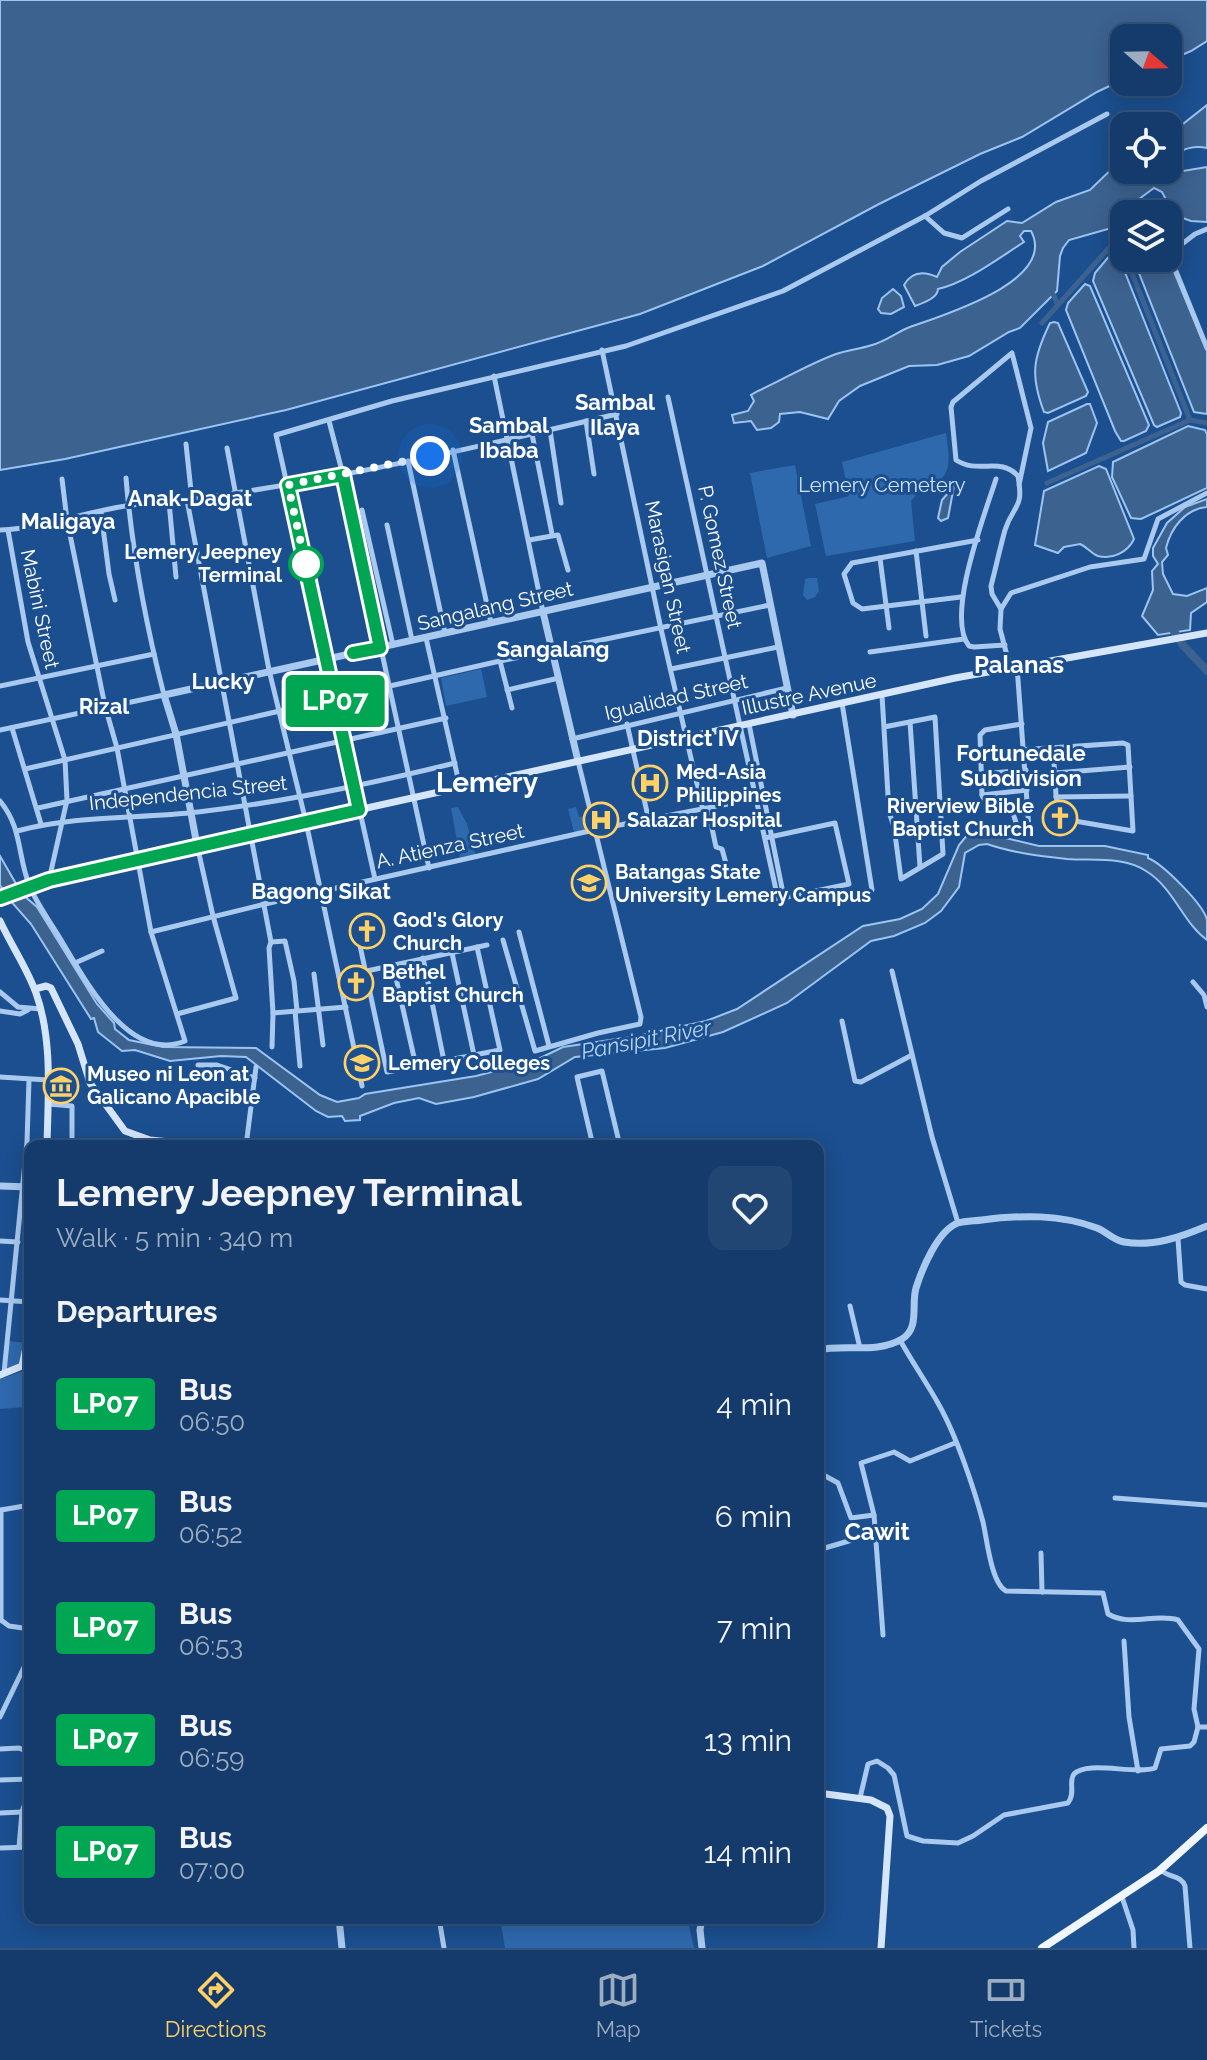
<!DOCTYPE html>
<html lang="en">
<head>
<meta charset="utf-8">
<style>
	body { margin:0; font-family:Raleway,sans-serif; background:#214673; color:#f1f3f6; height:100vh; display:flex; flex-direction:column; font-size:30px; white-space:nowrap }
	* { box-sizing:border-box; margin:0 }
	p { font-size:26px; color:#9dadc1 }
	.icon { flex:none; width:44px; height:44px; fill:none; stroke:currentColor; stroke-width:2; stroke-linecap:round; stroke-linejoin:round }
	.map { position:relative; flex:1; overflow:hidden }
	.side { position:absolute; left:24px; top:1140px; width:800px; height:784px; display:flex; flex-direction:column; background:#143b6b; border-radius:16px; box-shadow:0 4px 20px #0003,0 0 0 2px #33557e }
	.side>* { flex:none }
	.badge { padding:0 16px; border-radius:6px; font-size:28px; line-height:52px }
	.needle { width:52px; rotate:110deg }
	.fabs { position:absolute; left:1110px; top:24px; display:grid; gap:16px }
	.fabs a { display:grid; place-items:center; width:72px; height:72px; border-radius:16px; background:#143b6b; box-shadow:0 4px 20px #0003,0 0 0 2px #33557e; font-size:40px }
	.you { position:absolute; width:40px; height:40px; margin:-20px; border:6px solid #fff; border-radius:50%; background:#1a73e8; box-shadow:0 0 0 12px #1a73e833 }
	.map>.badge { position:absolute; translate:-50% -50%; box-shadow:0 0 0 4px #fff }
	h2 { padding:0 32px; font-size:30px; line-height:72px }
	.round { display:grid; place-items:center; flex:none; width:84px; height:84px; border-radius:16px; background:#214673 }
	.head { display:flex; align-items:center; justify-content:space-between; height:136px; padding:0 32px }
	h1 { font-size:38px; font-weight:700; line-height:60px }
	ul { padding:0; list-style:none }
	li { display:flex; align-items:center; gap:24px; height:112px; padding:0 32px }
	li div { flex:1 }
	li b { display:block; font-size:30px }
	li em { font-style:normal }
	li .badge { min-width:88px; font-weight:700; text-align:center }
	.tab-bar { display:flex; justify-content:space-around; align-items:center; height:112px; border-top:2px solid #33557e; background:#143b6b; font-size:22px; color:#9dadc1 }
	.tab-bar a { display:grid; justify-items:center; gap:4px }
	.tab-bar .current { color:#ffd166 }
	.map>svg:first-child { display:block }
	.green { fill:#2e69ad }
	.water { fill:#3c6290; stroke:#9cc4f0; stroke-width:2 }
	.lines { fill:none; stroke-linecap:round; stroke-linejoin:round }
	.canal { stroke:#3c6290; stroke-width:5 }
	.river { stroke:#3c6290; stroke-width:8 }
	.minor { stroke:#a9c9ee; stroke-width:5 }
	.tertiary { stroke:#a9c9ee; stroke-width:7 }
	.secondary { stroke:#d6e6fa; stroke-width:7 }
	.primary { stroke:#f0f6ff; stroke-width:8 }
	.line-casing { stroke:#fff; stroke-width:18 }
	.line { stroke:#00a651; stroke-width:12 }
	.walk { stroke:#fff; stroke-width:8; stroke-dasharray:0 14.4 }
	.stop-dot { fill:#fff; stroke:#00a651; stroke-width:4 }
	.labels { text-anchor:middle; stroke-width:6; stroke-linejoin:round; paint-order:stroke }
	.park-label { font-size:20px; fill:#cfe3fa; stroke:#1b4f8f }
	.stop-label { font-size:20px; font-weight:bold; fill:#fff; stroke:#1b4f8f; text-anchor:end }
	.street-label { font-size:20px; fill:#fff; stroke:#1b4f8f }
	.poi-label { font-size:20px; font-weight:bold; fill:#fff; stroke:#1b4f8f; text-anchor:start }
	.neighbourhood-label { font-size:22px; font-weight:bold; fill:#fff; stroke:#1b4f8f }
	.water-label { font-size:22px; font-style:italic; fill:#b5d3f5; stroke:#1b4f8f }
	.quarter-label { font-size:24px; font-weight:bold; fill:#fff; stroke:#1b4f8f }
	.district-label { font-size:28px; font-weight:bold; fill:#fff; stroke:#1b4f8f }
</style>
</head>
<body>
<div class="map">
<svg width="1207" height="1948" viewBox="0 0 1207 1948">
	<rect width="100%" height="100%" fill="#1b4f8f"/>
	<g class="green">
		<path d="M946 433C949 455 955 482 926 484L911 501 915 541 826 556 815 504 849 496 842 462Z"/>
		<polygon points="795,465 811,546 767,558 750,473"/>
		<polygon points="808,578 817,578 819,591 815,597 807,600 803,595 805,579"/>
		<polygon points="481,669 487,697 446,706 441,678"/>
		<polygon points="458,807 467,824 475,854 460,857 451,808"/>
		<polygon points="576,807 579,817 589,815 591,829 574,832 568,809"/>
		<polygon points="9,1341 26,1343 20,1364 7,1369"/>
		<polygon points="27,1370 25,1407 0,1409 0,1379"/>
		<polygon points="500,1918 687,1918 694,1948 505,1948"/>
	</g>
	<g class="water">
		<polygon points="0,0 1207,0 1207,41 1191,51 1168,61 1168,38 1124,38 1124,79 1097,92 1022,137 980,154 879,204 763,266 640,314 286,410 65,459 0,470"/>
		<path d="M1207 105V148C1194 145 1184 149 1172 155L1169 165 1177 172 1207 167V222L1191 221 1174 215 1162 192 1154 188 1115 217V227L1069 240 1063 248 1060 256 1057 291 1020 328 1009 332 969 356 937 365 909 366 860 386 839 401 828 419 800 412 780 414 779 422 771 428 757 430 751 421 734 423 732 415 748 411 754 401 751 395 758 391C784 379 809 364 836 354 848 350 860 349 872 345 886 341 897 332 910 327 943 315 1058 281 1031 231H1024L1020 236 1024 242C999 258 966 283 938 289 938 298 923 303 915 306L904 285C912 271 924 271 937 277L942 267 960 252 1007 221 1022 223 1056 202 1090 190 1124 157V170H1168V130L1179 127Z"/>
		<polygon points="1111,254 1118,255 1181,413 1180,417 1157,427 1154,425 1093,281 1095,273"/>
		<polygon points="1168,257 1207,351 1207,414 1194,412 1133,258"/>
		<polygon points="1085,284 1090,286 1149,425 1146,431 1124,441 1121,441 1115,431 1066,310 1068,303"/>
		<polygon points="893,289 901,296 904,307 891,314 881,313 878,309 882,298"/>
		<path d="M1054 322 1058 323 1088 392 1086 396 1048 413 1044 412C1030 375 1033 358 1050 323Z"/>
		<polygon points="1087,404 1090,404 1097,423 1086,453 1048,471 1043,443 1048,422"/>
		<polygon points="1188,426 1205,430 1207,434 1207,488 1141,519 1131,518 1112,477 1113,462"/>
		<path d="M1099 466 1106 469 1134 539C1128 552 1112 560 1098 556 1092 554 1087 547 1080 544L1064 547 1058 553 1035 545 1044 491Z"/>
		<polygon points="954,486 948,518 941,521 938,518 942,500"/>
		<path d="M1207 499V507C1185 509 1171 528 1166 548L1168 555 1162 562 1163 574 1173 594 1187 596 1207 588V602L1191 613 1190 630 1158 635 1142 616 1153 590 1152 571 1158 564 1153 556V548L1167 523 1185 507Z"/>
		<path d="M968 834 997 836 1039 846H1105L1148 855V858C1163 864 1204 905 1207 920 1207 926 1207 934 1207 940 1183 923 1174 888 1146 871 1124 856 1093 861 1067 859 1040 856 1013 853 987 844L979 845 965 853 959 887 941 911 925 923 894 936 871 941 787 1003 723 1032 665 1048 575 1057 538 1079 474 1097 436 1104 419 1098 394 1103 360 1116V1120L345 1121 342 1116 328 1117 316 1111 246 1057 221 1056 170 1061 135 1050 122 1051 98 1032 94 1018 91 1019 31 924 8 898 0 885V856L22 894 37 907 97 1004 114 1023 115 1029 129 1040 163 1047 256 1048 320 1095 337 1102 359 1098 365 1094 476 1076 534 1061 563 1047 637 1036 706 1021 737 1009 863 926 900 919 922 909 938 894 959 845Z"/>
	</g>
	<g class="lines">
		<g class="canal">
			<polyline points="1113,228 1124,254"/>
			<polyline points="1126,258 1190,420"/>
			<polyline points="1053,294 1058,305"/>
			<polyline points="1042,323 1124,231"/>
			<polyline points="1047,483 1190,420 1207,423"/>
		</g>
		<polyline class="river" points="1170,625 1182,644 1207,671"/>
		<g class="minor">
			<polyline points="925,216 944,233 962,238 1008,209"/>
			<polyline points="1207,229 1195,234 1169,254 1207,348"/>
			<polyline points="602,350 661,629 703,810"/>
			<polyline points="494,376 543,612"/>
			<polyline points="668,397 778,899 849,884 835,823 765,838"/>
			<polyline points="329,421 343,475 429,868"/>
			<polyline points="586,421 594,474"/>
			<polyline points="550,430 561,503"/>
			<polyline points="532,434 552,534"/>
			<polyline points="186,444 192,500"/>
			<polyline points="227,448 269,670 306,822 362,1086"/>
			<polyline points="453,450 491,623"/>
			<polyline points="408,461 445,633"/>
			<path d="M996 479C985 514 945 616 969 646L974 647 1005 645"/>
			<polyline points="187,500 271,942 269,948 273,1013 272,1047"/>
			<polyline points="169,502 176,577"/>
			<polyline points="362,510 393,645"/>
			<polyline points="101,512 109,574 115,600"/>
			<polyline points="387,525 412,640"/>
			<path d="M0 530C45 528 87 511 132 505 166 501 200 499 235 493 363 474 490 444 617 414"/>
			<polyline points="8,530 28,642 65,760 67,800 49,880"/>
			<polyline points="529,540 558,535 568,570"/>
			<polyline points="916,551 926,636"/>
			<polyline points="880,558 889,628"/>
			<polyline points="961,597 862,609 853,603 844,574 852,563 978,540"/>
			<path d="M1001 609 992 594 991 586C996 567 1000 548 1005 530 1014 503 1024 510 1018 476 1000 456 979 475 956 460L951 407 953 402 1012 353 1031 428 1019 485"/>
			<polyline points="426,638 460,787"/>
			<polyline points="870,652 964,639"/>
			<polyline points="500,661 512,708"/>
			<polyline points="1010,667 1000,629 1001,609 1011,593 1090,567 1144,559 1158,519 1207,493"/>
			<polyline points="671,669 778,647"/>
			<polyline points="0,686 154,654"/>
			<polyline points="507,690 559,678"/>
			<polyline points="882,695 889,812 894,827 901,879 943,854 935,717 884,727"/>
			<polyline points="842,703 872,890"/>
			<polyline points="910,722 920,867"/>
			<polyline points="627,724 649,821"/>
			<polyline points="749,724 784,898"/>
			<polyline points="1022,724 985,730 980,735 982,795 1027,790"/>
			<polyline points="12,728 41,824"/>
			<path d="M0 730 164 695C146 625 132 550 126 478"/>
			<polyline points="572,739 787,688"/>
			<polyline points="1052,746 1055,773 1130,767"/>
			<polyline points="978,753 1123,743 1128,745 1133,831 1063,819 1056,797"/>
			<polyline points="25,769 500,661 770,605"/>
			<polyline points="1055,773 1056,797 1131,796"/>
			<polyline points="981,774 1026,770"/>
			<path d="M982 795C987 810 999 806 1012 810L1018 829H1029L1017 666"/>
			<path d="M0 801C23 829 17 856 30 887 37 904 49 920 58 935 82 974 127 1065 185 1041L151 932 117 748 105 706 67 520 62 479"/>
			<polyline points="38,808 446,718"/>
			<polyline points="708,809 716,847 722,849 730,878"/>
			<path d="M17 831C76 815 138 819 198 812 285 802 370 784 455 763"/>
			<polyline points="375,879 276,435 392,401 626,346 783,291 925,216 981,181 1107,114"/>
			<polyline points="356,927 387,1072 500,1050 477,947"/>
			<polyline points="151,932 265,904 594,830 764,797"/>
			<polyline points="519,932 549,1046"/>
			<polyline points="503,940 535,1051 598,1033 640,1024 641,1017 578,761"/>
			<polyline points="271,942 285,941 294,981 297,1011"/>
			<polyline points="452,953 474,1055"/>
			<polyline points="423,958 444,1061"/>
			<polyline points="75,963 102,951"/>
			<polyline points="393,965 416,1066"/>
			<polyline points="892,971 932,1137 958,1223"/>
			<polyline points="314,974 323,1045"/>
			<polyline points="339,977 487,945"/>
			<polyline points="1193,982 1204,995 1207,1007"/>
			<polyline points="0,992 18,1007 41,1009"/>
			<polyline points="0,1011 20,1014 28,1010"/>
			<polyline points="295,1011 300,1066"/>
			<polyline points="273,1013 346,1007"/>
			<polyline points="177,1014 236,998 213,916 197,845"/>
			<polyline points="842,1021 855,1081 861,1082 912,1055"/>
			<polyline points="198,1065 217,1065 255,1078"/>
			<polyline points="0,1077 48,1080"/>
			<polyline points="48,1104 72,1106 72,1146"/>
			<polyline points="246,1146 256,1067"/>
			<polyline points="593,1146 577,1077 602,1071 620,1146"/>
			<polyline points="1178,1239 1181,1282 1185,1285 1207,1289"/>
			<polyline points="0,1241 18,1242"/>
			<polyline points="0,1300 30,1302"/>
			<polyline points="850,1306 860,1348"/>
			<path d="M900 1340C912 1362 927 1383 939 1405 956 1435 974 1488 983 1522 987 1539 991 1583 1006 1591L1103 1593 1108 1614C1130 1627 1155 1613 1178 1620L1199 1649 1194 1709 1198 1727H1207"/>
			<polyline points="4,1373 27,1142 29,1080"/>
			<polyline points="818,1472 838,1483 851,1518 874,1515"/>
			<polyline points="1115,1498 1207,1505"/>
			<polyline points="1,1510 1,1620"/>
			<polyline points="1,1510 30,1505"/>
			<polyline points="818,1550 876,1533"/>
			<polyline points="1041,1553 1042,1592"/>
			<polyline points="1,1620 9,1626 30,1629"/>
			<polyline points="883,1635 874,1515 861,1463 894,1452 910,1461 955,1443"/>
			<polyline points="1124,1641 1129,1717 1138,1771"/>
			<polyline points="0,1717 28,1659 30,1642"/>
			<polyline points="0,1749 19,1748 30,1753"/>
			<polyline points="0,1780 30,1779"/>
			<path d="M860 1798 868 1764 877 1761 888 1768 894 1775 907 1836 923 1841 958 1843 973 1836 1004 1815 1068 1803C1076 1793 1068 1781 1074 1774 1087 1760 1135 1775 1155 1768L1161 1749 1190 1746 1194 1742 1198 1727"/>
			<polyline points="0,1813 22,1812"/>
			<polyline points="19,1847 22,1812 30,1788"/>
			<polyline points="0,1848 30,1847"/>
			<path d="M1161 1870C1169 1878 1181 1875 1185 1886L1190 1948"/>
			<polyline points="1122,1897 1133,1930 1134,1948"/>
			<polyline points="439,1918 444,1948"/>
		</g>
		<g class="tertiary">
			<polyline points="543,612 578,761"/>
			<polyline points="197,845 176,734 164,695 762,563 793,715"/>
			<polyline points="0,1186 30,1187"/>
			<path d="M818 1350C845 1344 877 1354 902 1339 920 1328 911 1305 916 1288 922 1269 938 1230 958 1223 965 1221 975 1221 982 1220 1021 1215 1060 1214 1097 1228 1107 1232 1113 1240 1124 1242 1153 1247 1181 1237 1207 1226"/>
			<polyline points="339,1918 342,1948"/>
			<polyline points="702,1918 700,1930 702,1948"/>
		</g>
		<g class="secondary">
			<polyline points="0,898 49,880 136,859 955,678 1207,633"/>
			<path d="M0 921C11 945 27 968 36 993 53 1041 48 1095 47 1146"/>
			<polyline points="35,989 46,986 51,988 78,1044 90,1083 125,1131 150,1140 209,1146"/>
			<polyline points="0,1375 22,1366 30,1329"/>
			<polyline points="818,1793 871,1800 887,1808 890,1816 881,1948"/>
		</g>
		<polyline class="primary" points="1042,1948 1159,1871 1207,1828"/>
	</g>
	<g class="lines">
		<g class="line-casing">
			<polyline id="line" points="0,898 49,880 359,810 288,485 343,475 380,648 353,653"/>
		</g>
		<use href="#line" class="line"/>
		<polyline class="walk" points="306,564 306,566 288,485 430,456"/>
	</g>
	<defs>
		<g id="hospital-ring" transform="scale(1.8)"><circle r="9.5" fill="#1b4f8f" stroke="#ffd166" stroke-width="1.5"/><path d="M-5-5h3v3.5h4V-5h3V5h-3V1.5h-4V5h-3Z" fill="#ffd166"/></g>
		<g id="church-ring" transform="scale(1.8)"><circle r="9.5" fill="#1b4f8f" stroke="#ffd166" stroke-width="1.5"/><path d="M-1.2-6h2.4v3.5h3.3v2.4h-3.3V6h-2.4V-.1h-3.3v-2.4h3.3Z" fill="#ffd166"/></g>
		<g id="university-ring" transform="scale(1.8)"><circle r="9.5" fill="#1b4f8f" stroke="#ffd166" stroke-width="1.5"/><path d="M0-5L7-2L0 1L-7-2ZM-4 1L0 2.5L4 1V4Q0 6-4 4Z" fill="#ffd166"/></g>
		<g id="museum-ring" transform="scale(1.8)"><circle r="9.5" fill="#1b4f8f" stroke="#ffd166" stroke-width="1.5"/><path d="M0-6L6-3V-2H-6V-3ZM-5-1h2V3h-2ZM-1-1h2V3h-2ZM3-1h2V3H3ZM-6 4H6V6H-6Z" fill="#ffd166"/></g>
	</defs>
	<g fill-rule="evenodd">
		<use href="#hospital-ring" x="650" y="783"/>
		<use href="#church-ring" x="1060" y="818"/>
		<use href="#hospital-ring" x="601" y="820"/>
		<use href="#university-ring" x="589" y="883"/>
		<use href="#church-ring" x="367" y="931"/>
		<use href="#church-ring" x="356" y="983"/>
		<use href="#university-ring" x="362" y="1063"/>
		<use href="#museum-ring" x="61" y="1086"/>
	</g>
	<circle class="stop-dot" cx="306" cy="564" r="16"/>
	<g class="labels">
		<g class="park-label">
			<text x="882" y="492">Lemery Cemetery</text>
		</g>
		<g class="stop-label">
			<text x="282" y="559">Lemery Jeepney<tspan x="282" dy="23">Terminal</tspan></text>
		</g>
		<g class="street-label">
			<text transform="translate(720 557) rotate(78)" y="7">P. Gomez Street</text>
			<text transform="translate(668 577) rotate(78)" y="7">Marasigan Street</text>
			<text transform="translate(495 606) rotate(-13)" y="7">Sangalang Street</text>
			<text transform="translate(40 609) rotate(78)" y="7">Mabini Street</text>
			<text transform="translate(809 694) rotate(-12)" y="7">Illustre Avenue</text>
			<text transform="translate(676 697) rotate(-13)" y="7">Igualidad Street</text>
			<text transform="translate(188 793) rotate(-6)" y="7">Independencia Street</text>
			<text transform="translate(450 846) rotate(-12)" y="7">A. Atienza Street</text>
		</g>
		<g class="poi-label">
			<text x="676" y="779">Med-Asia<tspan x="676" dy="23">Philippines</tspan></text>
			<text x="1034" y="813" text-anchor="end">Riverview Bible<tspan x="1034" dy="23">Baptist Church</tspan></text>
			<text x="627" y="827">Salazar Hospital</text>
			<text x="615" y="879">Batangas State<tspan x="615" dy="23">University Lemery Campus</tspan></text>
			<text x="393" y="927">God's Glory<tspan x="393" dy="23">Church</tspan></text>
			<text x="382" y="979">Bethel<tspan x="382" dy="23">Baptist Church</tspan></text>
			<text x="388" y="1070">Lemery Colleges</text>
			<text x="87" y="1081">Museo ni Leon at<tspan x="87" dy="23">Galicano Apacible</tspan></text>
		</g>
		<g class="neighbourhood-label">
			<text x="615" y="410">Sambal<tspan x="615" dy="25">Ilaya</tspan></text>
			<text x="509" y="433">Sambal<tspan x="509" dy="25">Ibaba</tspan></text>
			<text x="190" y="506">Anak-Dagat</text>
			<text x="68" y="529">Maligaya</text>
			<text x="553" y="657">Sangalang</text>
			<text x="223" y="689">Lucky</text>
			<text x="104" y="714">Rizal</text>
			<text x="688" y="746">District IV</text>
			<text x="1021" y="761">Fortunedale<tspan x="1021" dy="25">Subdivision</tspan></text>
			<text x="321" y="899">Bagong Sikat</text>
		</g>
		<g class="water-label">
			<text transform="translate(646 1039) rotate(-11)" y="8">Pansipit River</text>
		</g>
		<g class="quarter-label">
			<text x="1019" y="673">Palanas</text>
			<text x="877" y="1540">Cawit</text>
		</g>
		<g class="district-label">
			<text x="487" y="792">Lemery</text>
		</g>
	</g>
</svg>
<div class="fabs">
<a><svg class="needle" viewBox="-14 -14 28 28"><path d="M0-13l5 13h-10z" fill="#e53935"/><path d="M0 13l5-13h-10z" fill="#9dadc1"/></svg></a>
<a><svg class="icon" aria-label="locate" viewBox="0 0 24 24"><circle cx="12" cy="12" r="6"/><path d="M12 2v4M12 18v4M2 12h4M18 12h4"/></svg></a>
<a><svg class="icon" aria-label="layers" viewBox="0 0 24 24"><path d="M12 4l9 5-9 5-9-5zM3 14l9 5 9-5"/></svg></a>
</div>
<div class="you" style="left:430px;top:456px"></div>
<b class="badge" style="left:335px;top:701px;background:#00a651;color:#fff">LP07</b>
<section class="side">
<div class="head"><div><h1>Lemery Jeepney Terminal</h1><p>Walk · 5 min · 340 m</p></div><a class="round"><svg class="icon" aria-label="heart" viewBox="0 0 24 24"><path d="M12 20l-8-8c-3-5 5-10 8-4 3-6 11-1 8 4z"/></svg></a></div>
<h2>Departures</h2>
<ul>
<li><span class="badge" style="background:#00a651;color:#fff">LP07</span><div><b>Bus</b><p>06:50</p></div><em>4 min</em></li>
<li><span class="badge" style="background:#00a651;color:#fff">LP07</span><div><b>Bus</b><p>06:52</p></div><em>6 min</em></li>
<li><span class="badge" style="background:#00a651;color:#fff">LP07</span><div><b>Bus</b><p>06:53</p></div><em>7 min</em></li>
<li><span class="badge" style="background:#00a651;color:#fff">LP07</span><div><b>Bus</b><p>06:59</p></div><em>13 min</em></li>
<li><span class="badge" style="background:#00a651;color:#fff">LP07</span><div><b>Bus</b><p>07:00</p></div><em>14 min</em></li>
</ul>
</section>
</div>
<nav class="tab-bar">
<a class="current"><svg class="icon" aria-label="directions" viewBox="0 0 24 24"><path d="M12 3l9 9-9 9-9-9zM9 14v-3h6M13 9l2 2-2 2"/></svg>Directions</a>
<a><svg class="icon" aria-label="map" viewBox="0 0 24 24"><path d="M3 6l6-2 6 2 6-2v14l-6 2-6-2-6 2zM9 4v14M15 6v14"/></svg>Map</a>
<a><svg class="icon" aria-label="tickets" viewBox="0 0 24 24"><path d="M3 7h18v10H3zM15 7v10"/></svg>Tickets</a>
</nav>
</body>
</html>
